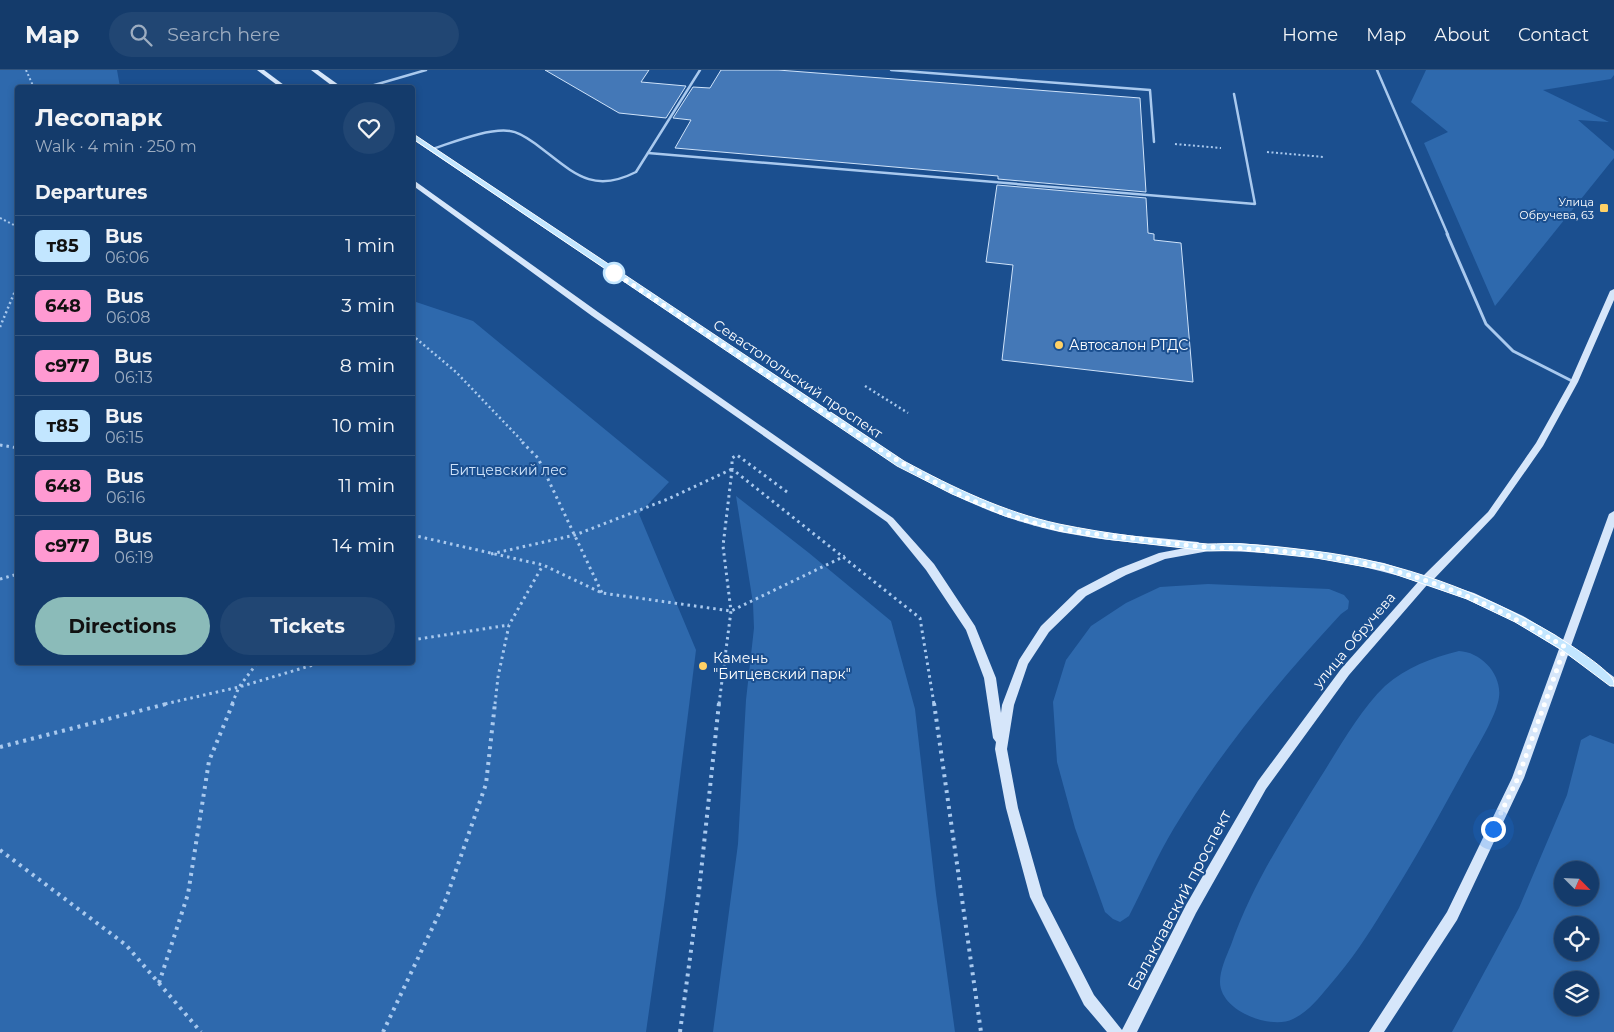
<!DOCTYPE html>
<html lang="en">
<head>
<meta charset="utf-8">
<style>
	body { margin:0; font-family:Montserrat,sans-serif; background:#214673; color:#f1f3f6; height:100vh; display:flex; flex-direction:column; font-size:19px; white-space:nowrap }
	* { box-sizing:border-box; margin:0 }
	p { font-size:16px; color:#9dadc1 }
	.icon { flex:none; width:28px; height:28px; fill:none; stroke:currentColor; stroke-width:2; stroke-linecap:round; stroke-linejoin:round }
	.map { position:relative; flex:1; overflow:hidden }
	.side { position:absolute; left:15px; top:15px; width:400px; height:580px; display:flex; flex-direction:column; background:#143b6b; border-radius:5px; box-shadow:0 2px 8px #0003,0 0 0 1px #33557e }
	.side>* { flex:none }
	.badge { padding:0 10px; border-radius:8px; font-size:18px; line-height:32px }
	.needle { width:32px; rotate:114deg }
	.fabs { position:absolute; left:1554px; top:791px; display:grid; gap:10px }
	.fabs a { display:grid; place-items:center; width:45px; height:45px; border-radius:50%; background:#143b6b; box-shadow:0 2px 8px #0003,0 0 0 1px #33557e; font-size:25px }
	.you { position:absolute; width:25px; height:25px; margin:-12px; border:4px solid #fff; border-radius:50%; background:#1a73e8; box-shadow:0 0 0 8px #1a73e833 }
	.map>.badge { position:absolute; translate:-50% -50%; box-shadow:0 0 0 2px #fff }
	h2 { padding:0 20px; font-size:19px; line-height:45px }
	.round { display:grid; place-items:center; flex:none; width:52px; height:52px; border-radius:26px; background:#214673 }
	.head { display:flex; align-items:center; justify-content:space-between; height:85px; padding:0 20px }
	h1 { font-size:24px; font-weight:700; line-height:38px }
	.button { display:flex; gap:10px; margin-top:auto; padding:10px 20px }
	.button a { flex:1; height:58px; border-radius:30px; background:#8bbbb9; color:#111; font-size:20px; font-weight:700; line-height:58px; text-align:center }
	.button a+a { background:#214673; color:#f1f3f6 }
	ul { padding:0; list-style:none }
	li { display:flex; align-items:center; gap:15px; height:60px; padding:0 20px; border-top:1px solid #33557e }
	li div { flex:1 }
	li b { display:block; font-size:19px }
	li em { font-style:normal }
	li .badge { min-width:55px; font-weight:700; text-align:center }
	header { display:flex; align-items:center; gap:30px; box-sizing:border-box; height:70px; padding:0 25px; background:#143b6b; border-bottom:1px solid #33557e }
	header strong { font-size:24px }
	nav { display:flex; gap:28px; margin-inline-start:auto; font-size:18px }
	.search { width:350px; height:45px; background:#214673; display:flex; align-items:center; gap:12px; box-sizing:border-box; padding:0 18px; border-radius:28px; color:#9dadc1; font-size:19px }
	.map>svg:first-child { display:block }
	.green { fill:#2e69ad; fill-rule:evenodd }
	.building { fill:#4478b7; stroke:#cfe3fa }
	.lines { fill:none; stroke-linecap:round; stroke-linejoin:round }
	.path-far3 { stroke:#a9c9ee; stroke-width:2; stroke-dasharray:2 2.5; stroke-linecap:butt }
	.path-far2 { stroke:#a9c9ee; stroke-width:2.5; stroke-dasharray:2 3; stroke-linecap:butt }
	.path-far1 { stroke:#a9c9ee; stroke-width:3; stroke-dasharray:2.5 4; stroke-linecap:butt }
	.path { stroke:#a9c9ee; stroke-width:4; stroke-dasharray:3 5; stroke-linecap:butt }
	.lane-far1 { stroke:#a9c9ee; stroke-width:2.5 }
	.lane { stroke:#a9c9ee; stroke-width:3 }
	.secondary { fill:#d6e6fa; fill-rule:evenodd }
	.line { fill:#c2e6ff; stroke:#fff }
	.walk { stroke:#fff; stroke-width:5; stroke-dasharray:0 9 }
	.poi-dot { fill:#ffd166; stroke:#1b4f8f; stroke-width:2 }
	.stop-dot { fill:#fff; stroke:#c2e6ff; stroke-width:2.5 }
	.labels { text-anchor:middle; stroke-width:4; stroke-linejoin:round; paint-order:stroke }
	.far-poi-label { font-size:11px; fill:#fff; stroke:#1b4f8f; text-anchor:end }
	.poi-label { font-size:14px; fill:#fff; stroke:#1b4f8f; text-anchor:start }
	.street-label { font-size:14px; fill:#fff; stroke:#1b4f8f }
	.park-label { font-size:14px; fill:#cfe3fa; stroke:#1b4f8f }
	.near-street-label { font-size:16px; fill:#fff; stroke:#1b4f8f }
</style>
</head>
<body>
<header>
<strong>Map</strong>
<div class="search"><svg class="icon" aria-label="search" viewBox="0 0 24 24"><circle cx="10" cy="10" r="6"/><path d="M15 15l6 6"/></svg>Search here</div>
<nav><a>Home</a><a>Map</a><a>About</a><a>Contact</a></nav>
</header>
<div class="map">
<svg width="1614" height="962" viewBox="0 0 1614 962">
	<rect width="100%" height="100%" fill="#1b4f8f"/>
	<g class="green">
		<polygon points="0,0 117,0 120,17 18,18 18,592 412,592 413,231 473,251 669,412 639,444 696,580 665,828 646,962 0,962"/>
		<polygon points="1426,0 1614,0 1614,5 1611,9 1543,20 1609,52 1578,50 1614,81 1614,88 1495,236 1424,73 1448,62 1411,32"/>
		<polygon points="736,426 809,483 891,551 915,639 936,824 955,962 713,962 738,774 746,630 754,558 753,533"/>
		<path d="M1208 514 1329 519 1344 525 1349 531 1348 539 1341 544C1280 610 1221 680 1174 758 1157 786 1144 817 1129 846L1120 852 1113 849 1105 842 1075 758 1057 692 1053 632 1066 590 1091 556 1126 533 1160 517Z"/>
		<path d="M1459 581C1481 582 1502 604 1499 627 1497 645 1477 677 1468 693 1441 742 1415 790 1385 837 1368 865 1351 891 1329 916 1319 928 1308 942 1293 949 1271 960 1220 941 1220 912 1220 900 1226 887 1231 875 1252 815 1287 761 1320 708 1339 678 1360 640 1385 616 1407 597 1431 588 1459 581Z"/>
		<path d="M1590 665 1614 674V962H1452L1519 838 1567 725 1581 670ZM1562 800H1590V828H1562ZM1562 855H1590V882H1562ZM1562 910H1590V938H1562Z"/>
	</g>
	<g class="building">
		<polygon points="545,0 649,0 641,12 686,16 666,48 619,43"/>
		<polygon points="721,0 778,0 1140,28 1146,122 998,109 998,106 675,78 691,50 673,48 693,17 710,18"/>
		<polygon points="997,115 1146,128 1148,163 1154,164 1154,170 1181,173 1193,312 1002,290 1013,195 986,192"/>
	</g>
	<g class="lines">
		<g class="path-far3">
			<polyline points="26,0 34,18"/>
			<polyline points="1175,74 1221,78"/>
			<polyline points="1267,82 1324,87"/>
			<polyline points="0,148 18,157"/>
		</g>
		<g class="path-far2">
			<polyline points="0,257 18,214"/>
			<polyline points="412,265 456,302 524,373"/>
			<polyline points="865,316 908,343"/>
		</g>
		<g class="path-far1">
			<polyline points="522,372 538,388 602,523"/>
			<polyline points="0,375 18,378"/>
			<polyline points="787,422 737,385 732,388 732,399 920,548 934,634"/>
			<polyline points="412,465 543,495 602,523 731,541 845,486"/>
			<polyline points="491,484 575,465 668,429 732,399"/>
			<polyline points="0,509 18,504"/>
			<polyline points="412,570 509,555"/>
			<polyline points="165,634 239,617 323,592"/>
			<polyline points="232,634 239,617 258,592"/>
			<polyline points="495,634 498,607 509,555 543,495"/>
			<polyline points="719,634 731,541 723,476 732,400"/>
		</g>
		<g class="path">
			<polyline points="934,633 981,962"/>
			<polyline points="0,677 170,633"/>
			<polyline points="0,780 126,875 201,962"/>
			<polyline points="159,913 188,824 209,691 233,633"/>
			<polyline points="383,962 446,829 486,714 495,633"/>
			<polyline points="680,962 699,821 719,633"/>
		</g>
		<g class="lane-far1">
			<polyline points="891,0 1150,20 1154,72"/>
			<polyline points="1377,0 1448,165"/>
			<polyline points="364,18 426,0"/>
			<path d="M432 79C454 72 488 58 510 61 520 62 530 70 537 75 572 101 591 125 636 102L700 0"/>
			<polyline points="648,83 1255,134 1234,24"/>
		</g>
		<polyline class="lane" points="1447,164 1486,254 1513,281 1574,312"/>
		<g class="secondary">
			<polygon points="257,0 264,0 288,18 281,18"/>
			<polygon points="311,0 318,0 343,18 335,18"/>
			<path d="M412 64 903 391C943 412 984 435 1028 447 1083 463 1142 466 1198 472L1202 475 1240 473 1316 481 1384 493 1423 506 1488 442 1536 373 1570 312 1610 221 1614 219V230L1578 312 1543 376 1494 446 1433 510 1474 523 1523 546 1563 570 1609 444 1614 441V457L1571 576 1614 607V617L1568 585 1524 708 1457 850 1384 962H1369L1447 842 1512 708 1559 579 1515 552 1466 529 1427 515 1349 605 1266 719 1196 843 1137 962H1107L1084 935 1030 827 1006 738 995 679 996 672 993 668 984 608 966 560 926 500 887 452 592 246 412 115V109L598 242 893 448 934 494 975 556 996 608 1001 643 1002 635 1019 590 1041 556 1078 520 1118 499 1159 483 1185 478C1131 472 1075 469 1022 452 978 439 937 417 897 395L412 69ZM1209 481C1279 481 1352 490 1418 512L1341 599 1258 711 1186 835 1122 960 1094 925 1043 826 1018 738 1007 679 1014 635 1028 594 1049 562 1086 526 1126 505 1165 489Z"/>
		</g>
	</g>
	<path class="line" d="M410 65H415L904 391C954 418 1004 442 1059 454 1108 464 1158 470 1208 474 1219 474 1231 473 1242 474 1266 475 1290 478 1314 481 1399 491 1482 522 1555 565 1567 573 1614 602 1614 613V616H1610L1562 580 1515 552 1467 529 1383 500 1316 488 1240 480 1209 481 1106 469 1059 461 1005 446 952 424 897 396 410 67Z"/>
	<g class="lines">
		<path class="walk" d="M614 203 609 199C674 242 738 285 802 328 878 378 953 433 1043 455 1077 463 1113 466 1147 470 1168 473 1189 476 1210 477 1245 479 1280 480 1315 485 1409 497 1485 529 1565 577L1518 708 1493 759"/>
	</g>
	<g class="poi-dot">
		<rect x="1599" y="133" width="10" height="10" rx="2.5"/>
		<circle cx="1059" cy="275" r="5"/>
		<circle cx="703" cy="596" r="5"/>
	</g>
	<circle class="stop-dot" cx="614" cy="203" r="10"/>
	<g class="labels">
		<g class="far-poi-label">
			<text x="1594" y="136">Улица<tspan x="1594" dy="13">Обручева, 63</tspan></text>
		</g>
		<g class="poi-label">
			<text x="1069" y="280">Автосалон РТДС</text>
			<text x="713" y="593">Камень<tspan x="713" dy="16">"Битцевский парк"</tspan></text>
		</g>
		<g class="street-label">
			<text transform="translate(798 309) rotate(34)" y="5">Севастопольский проспект</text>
			<text transform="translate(1354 570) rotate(-50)" y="5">улица Обручева</text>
		</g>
		<g class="park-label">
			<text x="508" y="405">Битцевский лес</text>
		</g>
		<g class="near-street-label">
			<text transform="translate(1179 830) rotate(-62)" y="6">Балаклавский проспект</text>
		</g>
	</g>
</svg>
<div class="fabs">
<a><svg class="needle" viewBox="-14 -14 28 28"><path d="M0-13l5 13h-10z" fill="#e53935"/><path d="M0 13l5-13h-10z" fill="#9dadc1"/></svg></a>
<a><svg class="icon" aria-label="locate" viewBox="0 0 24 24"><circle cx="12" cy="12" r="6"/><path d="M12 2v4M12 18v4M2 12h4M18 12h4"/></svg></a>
<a><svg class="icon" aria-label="layers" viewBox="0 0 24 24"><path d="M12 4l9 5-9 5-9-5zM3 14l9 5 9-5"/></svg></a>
</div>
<div class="you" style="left:1493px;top:759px"></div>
<section class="side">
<div class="head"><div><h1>Лесопарк</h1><p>Walk · 4 min · 250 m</p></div><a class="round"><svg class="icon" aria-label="heart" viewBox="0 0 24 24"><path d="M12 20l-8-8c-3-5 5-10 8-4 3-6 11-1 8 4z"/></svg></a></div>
<h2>Departures</h2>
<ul>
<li><span class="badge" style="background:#c2e6ff;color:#111">т85</span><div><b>Bus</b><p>06:06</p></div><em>1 min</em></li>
<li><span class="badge" style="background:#ff9ad2;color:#111">648</span><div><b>Bus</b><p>06:08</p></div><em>3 min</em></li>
<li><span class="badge" style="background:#ff9ad2;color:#111">с977</span><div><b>Bus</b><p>06:13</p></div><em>8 min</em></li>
<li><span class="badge" style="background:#c2e6ff;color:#111">т85</span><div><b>Bus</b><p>06:15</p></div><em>10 min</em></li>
<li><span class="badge" style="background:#ff9ad2;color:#111">648</span><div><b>Bus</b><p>06:16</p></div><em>11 min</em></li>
<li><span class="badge" style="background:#ff9ad2;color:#111">с977</span><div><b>Bus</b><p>06:19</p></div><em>14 min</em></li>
</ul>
<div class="button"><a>Directions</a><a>Tickets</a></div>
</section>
</div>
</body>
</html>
